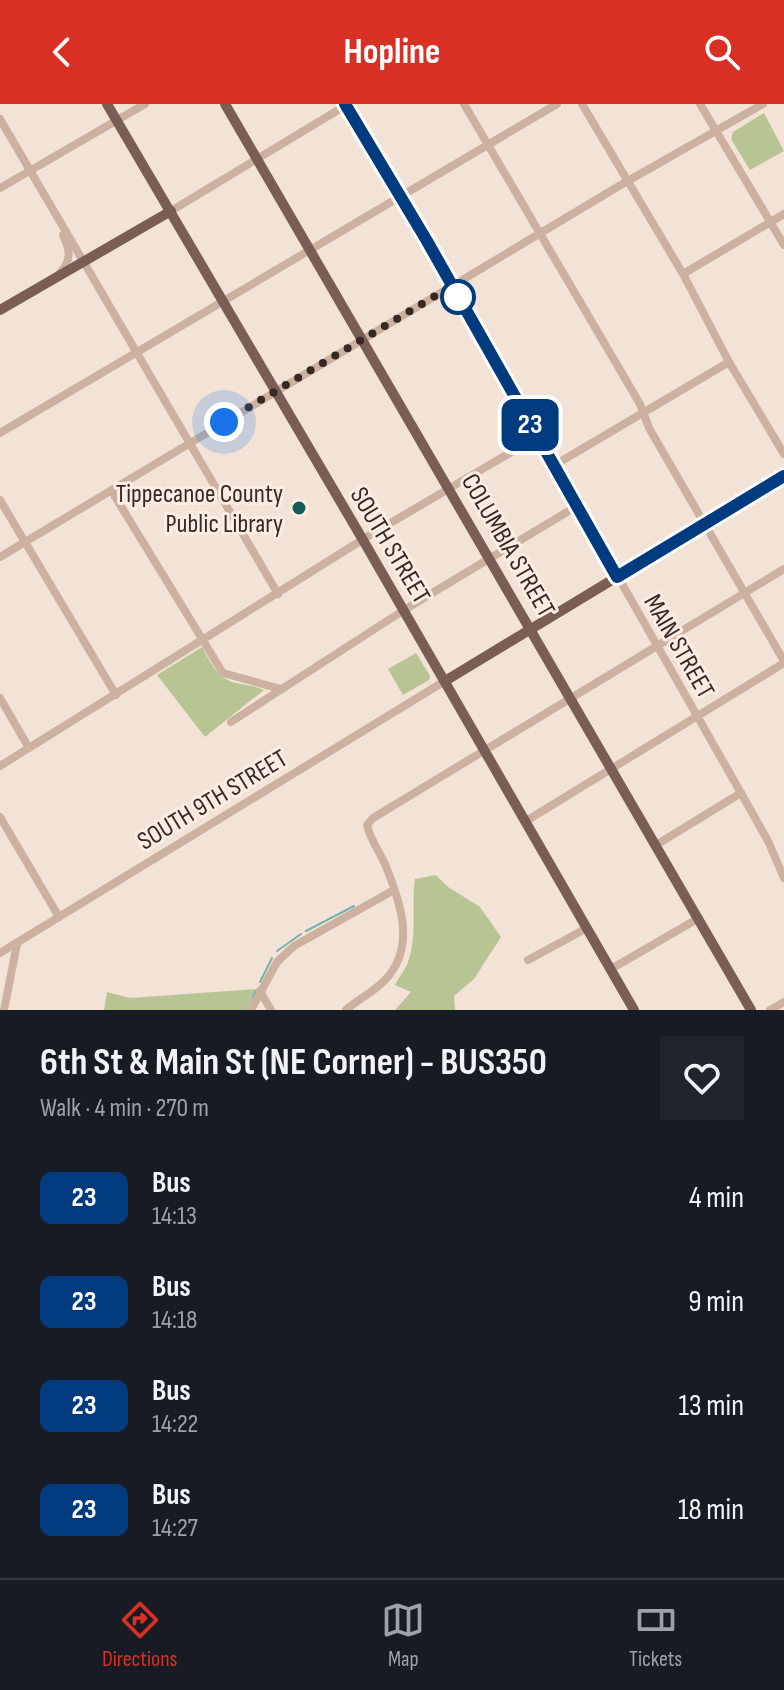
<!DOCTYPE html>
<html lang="en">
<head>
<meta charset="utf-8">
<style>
	body { margin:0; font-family:"Sofia Sans Condensed",sans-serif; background:#20242c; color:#f1f3f6; height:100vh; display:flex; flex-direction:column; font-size:30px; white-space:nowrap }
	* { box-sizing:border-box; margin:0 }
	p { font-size:26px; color:#9ea1a6 }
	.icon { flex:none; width:44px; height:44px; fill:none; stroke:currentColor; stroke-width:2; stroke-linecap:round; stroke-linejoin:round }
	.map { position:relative; height:906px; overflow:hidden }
	.details { display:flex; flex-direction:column; background:#171b24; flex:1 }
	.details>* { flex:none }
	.badge { padding:0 16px; border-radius:12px; font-size:28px; line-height:52px }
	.you { position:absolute; width:40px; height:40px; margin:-20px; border:6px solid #fff; border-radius:50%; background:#1a73e8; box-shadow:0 0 0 12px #1a73e833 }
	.map>.badge { position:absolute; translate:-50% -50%; box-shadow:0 0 0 4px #fff }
	.round { display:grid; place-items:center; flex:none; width:84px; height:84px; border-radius:0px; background:#20242c }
	.summary { display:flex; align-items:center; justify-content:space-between; height:136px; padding:0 40px }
	h1 { font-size:38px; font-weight:700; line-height:60px }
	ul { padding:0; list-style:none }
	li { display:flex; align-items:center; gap:24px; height:104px; padding:0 40px }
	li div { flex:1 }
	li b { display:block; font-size:30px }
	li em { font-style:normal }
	li .badge { min-width:88px; font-weight:700; text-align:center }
	header { display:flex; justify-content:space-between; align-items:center; height:104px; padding:0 40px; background:#d93025; color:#fff; font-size:36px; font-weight:700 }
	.tabs { display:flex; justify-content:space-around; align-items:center; height:112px; border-top:2px solid #363941; background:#171b24; font-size:22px; color:#9ea1a6 }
	.tabs a { display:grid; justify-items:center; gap:4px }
	.tabs .on { color:#d93025 }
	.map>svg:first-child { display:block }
	.green { fill:#b9c495 }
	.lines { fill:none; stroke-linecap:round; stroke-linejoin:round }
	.stream { stroke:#73b3af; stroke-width:2 }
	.minor { stroke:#ccb1a1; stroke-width:8 }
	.major { stroke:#7a5d54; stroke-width:10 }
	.line-casing { stroke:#fff; stroke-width:18 }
	.line { stroke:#003b80; stroke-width:12 }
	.walk { stroke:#362925; stroke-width:8; stroke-dasharray:0 14.4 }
	.stop-dot { fill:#fff; stroke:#003b80; stroke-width:4 }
	.poi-dot { fill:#175b59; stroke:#fbede3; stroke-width:3 }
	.labels { text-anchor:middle; stroke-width:6; stroke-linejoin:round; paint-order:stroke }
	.poi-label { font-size:26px; fill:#362925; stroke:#fbede3; text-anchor:end }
	.street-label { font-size:26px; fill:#362925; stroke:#fbede3 }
</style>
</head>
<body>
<header><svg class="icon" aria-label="back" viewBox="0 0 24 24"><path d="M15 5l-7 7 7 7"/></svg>Hopline<svg class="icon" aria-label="search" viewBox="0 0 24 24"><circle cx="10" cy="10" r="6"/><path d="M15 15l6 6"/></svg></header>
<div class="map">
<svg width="784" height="906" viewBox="0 0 784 906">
	<rect width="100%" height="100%" fill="#f3e3d6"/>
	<g class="green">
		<polygon points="764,9 784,47 750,66 731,35 733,28"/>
		<path d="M202 543C210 557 216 572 232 578 243 581 253 581 264 586L205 633 157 571Z"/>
		<polygon points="416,549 430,572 429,576 403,591 388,565"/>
		<path d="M436 771 448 783 480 803 501 833 474 875 454 892 455 906H395L411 888 395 881C399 873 405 866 408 858 418 831 411 802 415 775Z"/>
		<polygon points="257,885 248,906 104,906 107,888 130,894"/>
	</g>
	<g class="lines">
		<g class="stream">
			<polyline points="306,827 354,802"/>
			<polyline points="277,847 301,830"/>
			<polyline points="260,878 272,854"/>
			<polyline points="253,894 256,887"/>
		</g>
		<g class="minor">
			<polyline points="345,0 427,137 741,689 768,737 784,774"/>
			<polyline points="464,0 640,300 649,324 784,557"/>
			<polyline points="582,0 683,170 729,258 784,350"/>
			<polyline points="700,0 784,141"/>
			<polyline points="0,15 278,490"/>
			<polyline points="0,84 145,0"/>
			<polyline points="171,107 348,0"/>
			<path d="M60 169C72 156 70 146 63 131"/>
			<polyline points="683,170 784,110"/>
			<polyline points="0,329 557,0"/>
			<polyline points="553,362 729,258"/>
			<polyline points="111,386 223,569 281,585"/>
			<polyline points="0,396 116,591"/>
			<polyline points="0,453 619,82 763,0"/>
			<polyline points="0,594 29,644"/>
			<polyline points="231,618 404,506 577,402"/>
			<polyline points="0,662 370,431 537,333"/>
			<polyline points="0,713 59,813"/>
			<polyline points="526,717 784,559"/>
			<polyline points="656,741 741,689"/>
			<polyline points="0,849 445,577"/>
			<polyline points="528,856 587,824"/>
			<polyline points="611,865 699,814"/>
			<polyline points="260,887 271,906"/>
			<polyline points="4,906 17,840"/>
			<polyline points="251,906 277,858 294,842 394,786"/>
			<path d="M346 906C358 895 374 888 385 876 417 843 400 797 385 760 379 747 370 735 367 721L373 714 784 465"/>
			<polyline points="770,906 784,898"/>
		</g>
		<g class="major">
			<polyline points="107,0 363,436 634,906"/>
			<polyline points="225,0 751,906"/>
			<polyline points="0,206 171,107"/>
			<polyline points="445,577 784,372"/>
		</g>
	</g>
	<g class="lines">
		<g class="line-casing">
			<polyline id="line" points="345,0 427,137 617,473 784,372"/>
		</g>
		<use href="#line" class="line"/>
		<polyline class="walk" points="224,318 452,182 458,193"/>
	</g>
	<circle class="stop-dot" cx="458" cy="193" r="16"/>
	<circle class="poi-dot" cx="299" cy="404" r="8"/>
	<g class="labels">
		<g class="poi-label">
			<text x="283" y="398">Tippecanoe County<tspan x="283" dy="30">Public Library</tspan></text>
		</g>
		<g class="street-label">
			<text transform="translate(391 441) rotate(59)" y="9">SOUTH STREET</text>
			<text transform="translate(509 441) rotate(60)" y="9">COLUMBIA STREET</text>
			<text transform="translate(680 542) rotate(60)" y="9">MAIN STREET</text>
			<text transform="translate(212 695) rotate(-31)" y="9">SOUTH 9TH STREET</text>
		</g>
	</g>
</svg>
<div class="you" style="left:224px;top:318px"></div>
<b class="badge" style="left:530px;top:321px;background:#003b80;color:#fff">23</b>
</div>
<section class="details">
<div class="summary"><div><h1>6th St &amp; Main St (NE Corner) - BUS350</h1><p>Walk · 4 min · 270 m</p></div><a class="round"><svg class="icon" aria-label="heart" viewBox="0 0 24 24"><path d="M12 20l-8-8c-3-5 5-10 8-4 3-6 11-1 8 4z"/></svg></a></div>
<ul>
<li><span class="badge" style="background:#003b80;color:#fff">23</span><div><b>Bus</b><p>14:13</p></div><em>4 min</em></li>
<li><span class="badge" style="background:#003b80;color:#fff">23</span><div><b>Bus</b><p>14:18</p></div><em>9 min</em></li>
<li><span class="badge" style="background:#003b80;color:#fff">23</span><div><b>Bus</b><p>14:22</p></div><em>13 min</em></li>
<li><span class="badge" style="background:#003b80;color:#fff">23</span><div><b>Bus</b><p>14:27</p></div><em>18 min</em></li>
</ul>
</section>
<nav class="tabs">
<a class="on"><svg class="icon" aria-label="directions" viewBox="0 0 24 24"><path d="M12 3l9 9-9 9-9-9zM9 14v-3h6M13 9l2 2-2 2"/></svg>Directions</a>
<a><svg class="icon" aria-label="map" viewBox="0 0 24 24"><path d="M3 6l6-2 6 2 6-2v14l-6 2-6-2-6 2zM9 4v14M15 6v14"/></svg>Map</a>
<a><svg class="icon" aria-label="tickets" viewBox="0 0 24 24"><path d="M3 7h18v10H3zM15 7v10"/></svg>Tickets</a>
</nav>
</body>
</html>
